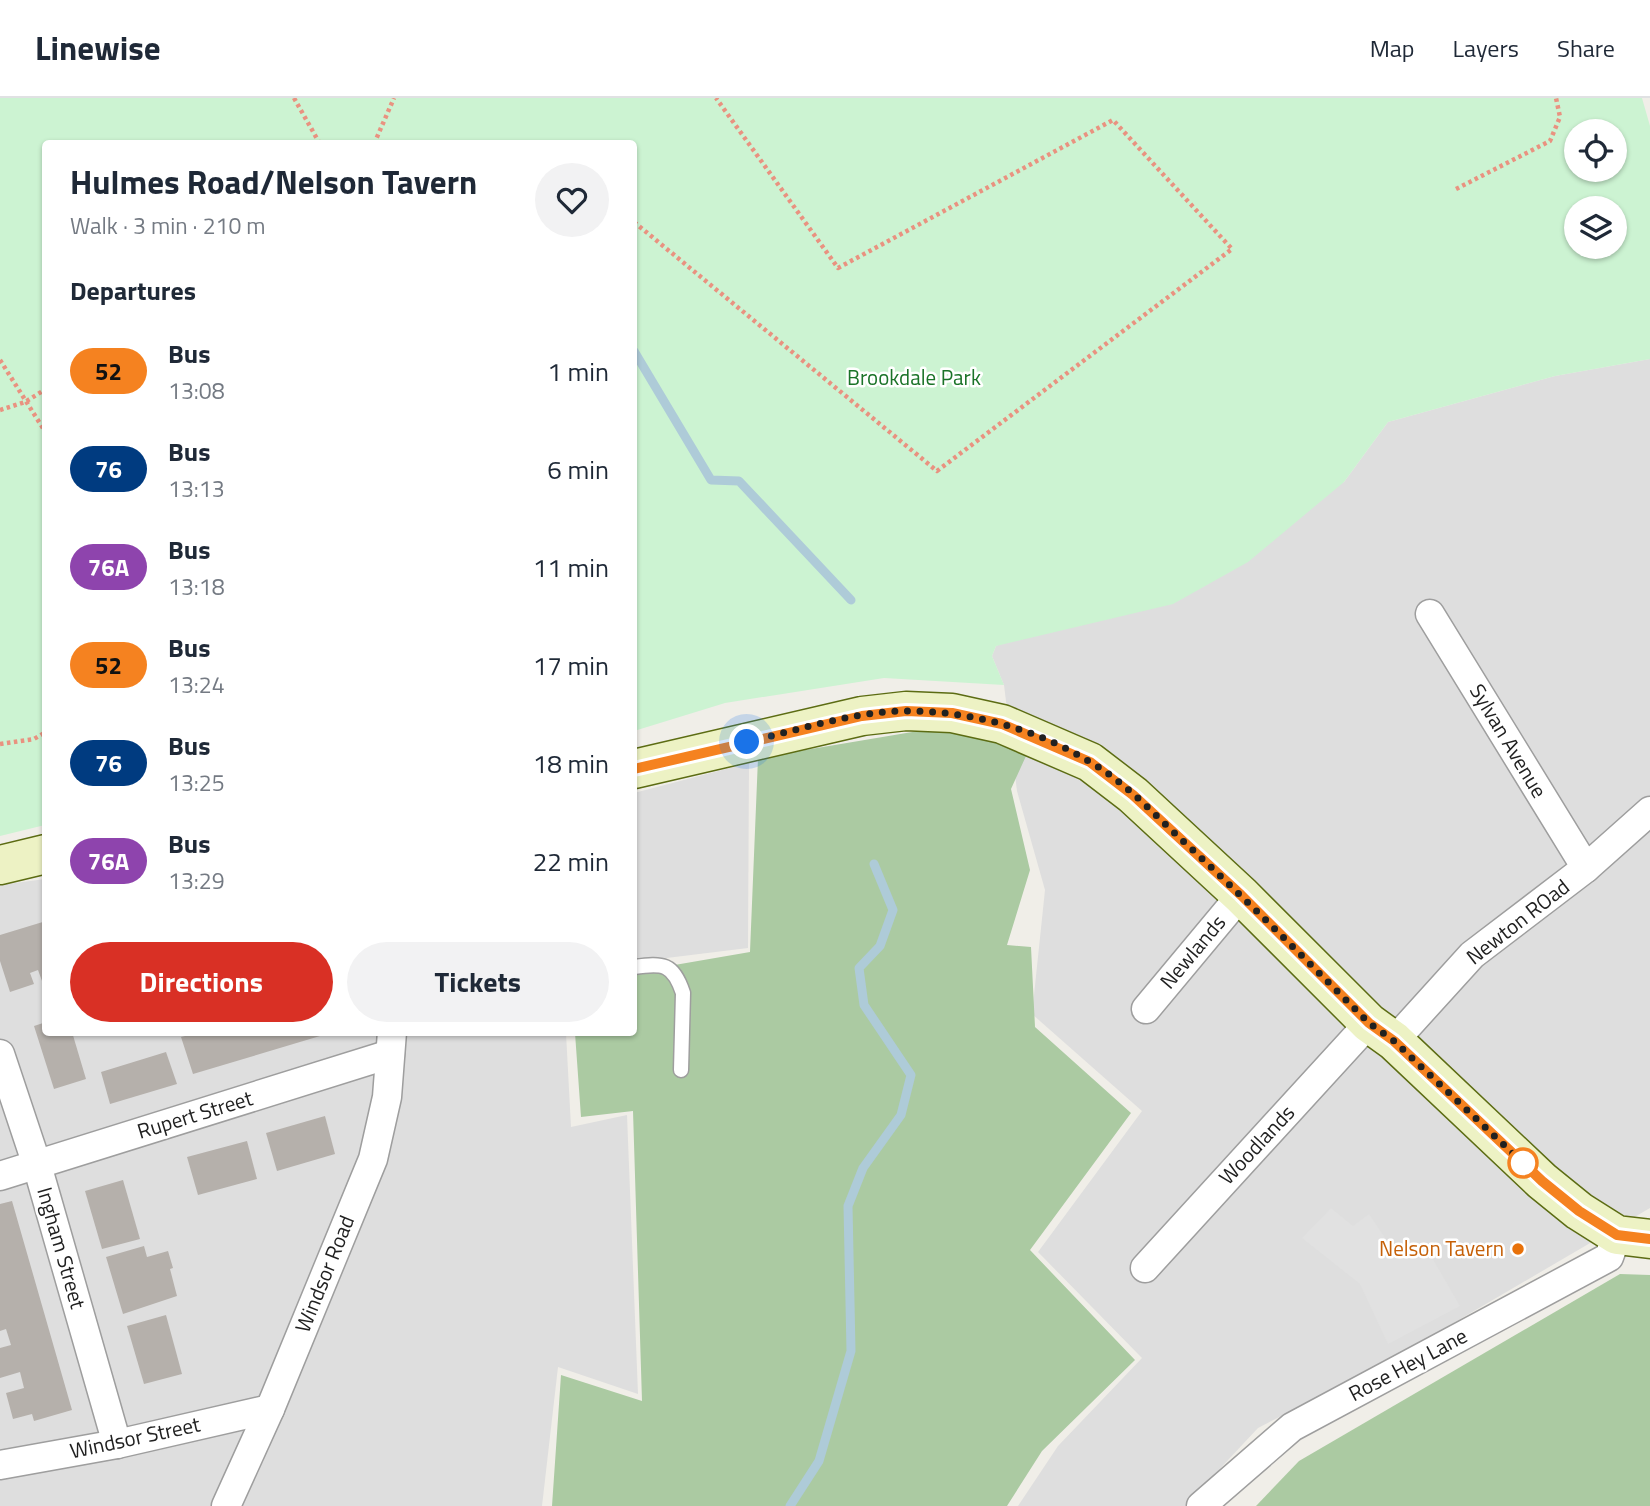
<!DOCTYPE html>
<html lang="en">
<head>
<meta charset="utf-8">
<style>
	body { margin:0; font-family:"Titillium Web",sans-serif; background:#f2f2f3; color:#1f2937; height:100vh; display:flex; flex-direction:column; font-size:26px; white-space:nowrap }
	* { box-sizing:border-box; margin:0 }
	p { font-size:23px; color:#747a83 }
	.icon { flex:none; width:38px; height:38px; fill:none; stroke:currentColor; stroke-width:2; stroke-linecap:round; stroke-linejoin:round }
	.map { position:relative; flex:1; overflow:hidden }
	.drawer { position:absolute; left:42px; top:42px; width:595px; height:896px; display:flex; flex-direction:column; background:#fff; border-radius:7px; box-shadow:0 2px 5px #0004 }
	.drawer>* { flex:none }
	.badge { padding:0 14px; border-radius:23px; font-size:24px; line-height:46px }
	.fabs { position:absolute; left:1564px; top:21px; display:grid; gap:14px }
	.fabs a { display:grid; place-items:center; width:63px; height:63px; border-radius:50%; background:#fff; box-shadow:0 2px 5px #0004; font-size:35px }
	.you { position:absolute; width:35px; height:35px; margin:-18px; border:5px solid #fff; border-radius:50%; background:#1a73e8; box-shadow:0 0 0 10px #1a73e833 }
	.map>.badge { position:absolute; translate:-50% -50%; box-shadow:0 0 0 4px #fff }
	h2 { padding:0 28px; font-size:26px; line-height:63px }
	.round { display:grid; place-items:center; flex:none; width:74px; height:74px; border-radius:37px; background:#f2f2f3 }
	.summary { display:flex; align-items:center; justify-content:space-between; height:119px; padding:0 28px }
	h1 { font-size:33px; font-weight:700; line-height:52px }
	.cta { display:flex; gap:14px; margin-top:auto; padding:14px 28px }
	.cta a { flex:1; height:80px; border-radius:42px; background:#d93025; color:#fff; font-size:28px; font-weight:700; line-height:80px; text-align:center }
	.cta a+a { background:#f2f2f3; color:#1f2937 }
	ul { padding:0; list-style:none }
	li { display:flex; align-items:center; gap:21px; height:98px; padding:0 28px }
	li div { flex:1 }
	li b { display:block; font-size:26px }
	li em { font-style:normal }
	li .badge { min-width:77px; font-weight:700; text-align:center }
	header { display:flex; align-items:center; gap:42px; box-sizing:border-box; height:98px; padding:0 35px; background:#fff; border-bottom:2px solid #e0e1e3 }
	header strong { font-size:33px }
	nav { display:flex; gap:38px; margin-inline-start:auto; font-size:24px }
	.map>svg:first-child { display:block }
	.residential { fill:#dedede }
	.forest { fill:#abcaa2 }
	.park { fill:#ccf3d2; fill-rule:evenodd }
	.parking { fill:#e1e1e1 }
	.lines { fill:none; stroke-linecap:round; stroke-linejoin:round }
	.stream { stroke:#aecbd8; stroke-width:9 }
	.building { fill:#b5b0ab }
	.lane-casing { stroke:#9e9e9e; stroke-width:17 }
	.street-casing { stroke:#9e9e9e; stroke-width:31 }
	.secondary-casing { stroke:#5c6c13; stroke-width:41 }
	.path { stroke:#e99280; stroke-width:4.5; stroke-dasharray:3.5 3.5; stroke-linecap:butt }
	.lane { stroke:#fff; stroke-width:14 }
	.street { stroke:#fff; stroke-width:28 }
	.secondary { stroke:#edf2c4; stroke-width:38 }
	.line-casing { stroke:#fff; stroke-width:16 }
	.line { stroke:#f58220; stroke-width:10 }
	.walk { stroke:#212121; stroke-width:7; stroke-dasharray:0 12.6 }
	.stop-dot { fill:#fff; stroke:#f58220; stroke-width:3.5 }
	.food-dot { fill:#e8710a; stroke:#fff; stroke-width:2.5 }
	.labels { text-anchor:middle; stroke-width:5; stroke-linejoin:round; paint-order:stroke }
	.park-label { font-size:21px; fill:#1a7328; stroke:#fff }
	.street-label { font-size:21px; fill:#212121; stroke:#fff }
	.food-label { font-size:21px; fill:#c56008; stroke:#fff; text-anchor:end }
</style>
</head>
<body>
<header>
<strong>Linewise</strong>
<nav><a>Map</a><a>Layers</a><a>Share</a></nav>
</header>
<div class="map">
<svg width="1650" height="1408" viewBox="0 0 1650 1408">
	<rect width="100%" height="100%" fill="#f0eee8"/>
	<g class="residential">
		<polygon points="1650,261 1650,1110 1397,1258 1258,1330 1185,1408 1018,1408 1058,1348 1142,1260 1038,1154 1142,1013 1032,916 1045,792 1017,693 1004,587 992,558 996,548 1344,384 1388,324 1555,278"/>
		<polygon points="749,665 748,850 634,864 634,695"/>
		<polygon points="45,781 46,934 566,935 571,1029 627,1017 638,1296 558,1269 542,1408 0,1408 0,787"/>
	</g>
	<g class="forest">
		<polygon points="936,630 1031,647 1011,691 1030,772 1007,847 1031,849 1035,929 1131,1015 1030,1152 1135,1262 1042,1353 1007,1408 552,1408 561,1277 642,1303 633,1013 581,1019 575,935 634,934 634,874 750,854 758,660"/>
		<polygon points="1620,1176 1650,1177 1650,1408 1256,1408 1299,1363"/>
	</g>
	<path class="park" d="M0 0H1642L1650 28V261L1555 278 1388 324 1344 384 1248 464 1173 506 996 548 992 558 1004 587 884 580 725 605 634 633V46H46L45 727 0 738ZM1577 33H1615V72H1577ZM1577 110H1615V149H1577Z"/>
	<polygon class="parking" points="1331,1110 1353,1128 1369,1116 1396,1156 1423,1144 1460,1208 1388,1246 1360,1186 1302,1140"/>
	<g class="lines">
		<g class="stream">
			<polyline points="634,253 711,382 739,383 851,502"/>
			<polyline points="790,1408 819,1363 851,1253 848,1108 863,1070 901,1017 911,977 864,907 859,870 880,848 893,812 874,766"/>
		</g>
	</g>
	<g class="building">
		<polygon points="46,823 46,894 38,872 30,875 34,886 10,894 0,863 0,837"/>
		<polygon points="46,924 46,934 72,934 86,981 54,991 34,928"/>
		<polygon points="188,934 330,934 330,935 193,976 181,939 189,937"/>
		<polygon points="166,954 177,986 110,1006 101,974"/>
		<polygon points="325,1018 335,1056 277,1073 266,1035"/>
		<polygon points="247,1043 257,1081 198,1097 187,1059"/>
		<polygon points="123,1082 140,1141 102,1151 85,1093"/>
		<polygon points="12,1103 72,1312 34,1323 32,1316 13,1321 6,1295 24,1290 20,1274 0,1280 0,1250 11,1247 6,1231 0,1233 0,1106"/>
		<polygon points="144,1148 147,1159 168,1153 173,1170 170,1171 177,1198 123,1216 106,1159"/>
		<polygon points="166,1217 182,1276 144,1286 127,1228"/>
	</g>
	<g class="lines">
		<g class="lane-casing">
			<path id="lane" d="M634 869C663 865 673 865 683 895L681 972"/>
		</g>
		<g class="street-casing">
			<g id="street">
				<polyline points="1430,516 1586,770"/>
				<polyline points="1146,911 1241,797"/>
				<polyline points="1394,943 1472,857 1586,770 1650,713"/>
				<polyline points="0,956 37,1067 117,1346"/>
				<polyline points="0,1078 390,956"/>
				<polyline points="1145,1170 1369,925"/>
				<polyline points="0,1367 117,1346 270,1311"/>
				<polyline points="226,1408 270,1311 373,1061 387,999 392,934"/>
				<polyline points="1201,1408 1292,1329 1609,1159 1617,1137"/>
			</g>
		</g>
		<g class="secondary-casing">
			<g id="secondary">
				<polyline points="634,671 862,618 906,613 952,615 1002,626 1090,664 1133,697 1241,797 1369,925 1394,943 1542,1083 1579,1113 1617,1137 1650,1141"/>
				<polyline points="0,767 46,756"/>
			</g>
		</g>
		<g class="path">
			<polyline points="294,0 320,46"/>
			<polyline points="374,46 394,0"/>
			<polyline points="1456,91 1550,43 1560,19 1556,0"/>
			<polyline points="634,124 937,373 1232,151 1113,22 838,170 716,0"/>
			<polyline points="0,262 46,335"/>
			<polyline points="0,312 25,304 46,291"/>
			<polyline points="0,646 34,641 46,634"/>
		</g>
		<use href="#lane" class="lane"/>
		<use href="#street" class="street"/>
		<use href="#secondary" class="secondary"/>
	</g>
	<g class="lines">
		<g class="line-casing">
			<polyline id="line" points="634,671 862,618 906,613 952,615 1002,626 1090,664 1133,697 1241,797 1369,925 1394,943 1542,1083 1579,1113 1617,1137 1650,1141"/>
		</g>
		<use href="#line" class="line"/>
		<path class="walk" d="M747 644C799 632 854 613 908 613 970 613 1037 631 1090 664 1125 684 1154 716 1183 743 1247 802 1308 864 1369 925L1394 943 1523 1065"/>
	</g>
	<circle class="stop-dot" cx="1523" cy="1065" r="14"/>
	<circle class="food-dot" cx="1518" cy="1151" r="7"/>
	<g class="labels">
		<g class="park-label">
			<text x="914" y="287">Brookdale Park</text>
		</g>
		<g class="street-label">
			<text transform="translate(1508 643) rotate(59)" y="7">Sylvan Avenue</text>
			<text transform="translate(1518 824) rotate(-38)" y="7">Newton ROad</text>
			<text transform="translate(1193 854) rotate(-50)" y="7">Newlands</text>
			<text transform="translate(195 1017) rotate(-17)" y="7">Rupert Street</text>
			<text transform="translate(1257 1047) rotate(-47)" y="7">Woodlands</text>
			<text transform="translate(61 1150) rotate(74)" y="7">Ingham Street</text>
			<text transform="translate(325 1176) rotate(-68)" y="7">Windsor Road</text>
			<text transform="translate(1408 1267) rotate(-28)" y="7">Rose Hey Lane</text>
			<text transform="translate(135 1340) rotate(-12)" y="7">Windsor Street</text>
		</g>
		<g class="food-label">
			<text x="1504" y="1158">Nelson Tavern</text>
		</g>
	</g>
</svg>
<div class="fabs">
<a><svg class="icon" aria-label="locate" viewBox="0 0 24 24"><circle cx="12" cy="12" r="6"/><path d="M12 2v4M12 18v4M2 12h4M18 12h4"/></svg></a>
<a><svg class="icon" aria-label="layers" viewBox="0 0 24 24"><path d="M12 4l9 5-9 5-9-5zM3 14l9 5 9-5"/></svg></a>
</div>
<div class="you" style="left:747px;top:644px"></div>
<section class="drawer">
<div class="summary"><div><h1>Hulmes Road/Nelson Tavern</h1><p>Walk · 3 min · 210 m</p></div><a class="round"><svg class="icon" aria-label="heart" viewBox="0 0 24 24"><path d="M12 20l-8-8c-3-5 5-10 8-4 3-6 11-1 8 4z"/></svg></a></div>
<h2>Departures</h2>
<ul>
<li><span class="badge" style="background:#f58220;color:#111">52</span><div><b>Bus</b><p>13:08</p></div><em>1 min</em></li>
<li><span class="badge" style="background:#003b80;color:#fff">76</span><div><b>Bus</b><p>13:13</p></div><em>6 min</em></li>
<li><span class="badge" style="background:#8e44ad;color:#fff">76A</span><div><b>Bus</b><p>13:18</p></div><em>11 min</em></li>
<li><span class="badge" style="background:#f58220;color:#111">52</span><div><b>Bus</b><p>13:24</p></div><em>17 min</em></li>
<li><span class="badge" style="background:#003b80;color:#fff">76</span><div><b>Bus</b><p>13:25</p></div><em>18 min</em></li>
<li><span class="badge" style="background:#8e44ad;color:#fff">76A</span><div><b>Bus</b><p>13:29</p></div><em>22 min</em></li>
</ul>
<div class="cta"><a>Directions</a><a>Tickets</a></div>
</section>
</div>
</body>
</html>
